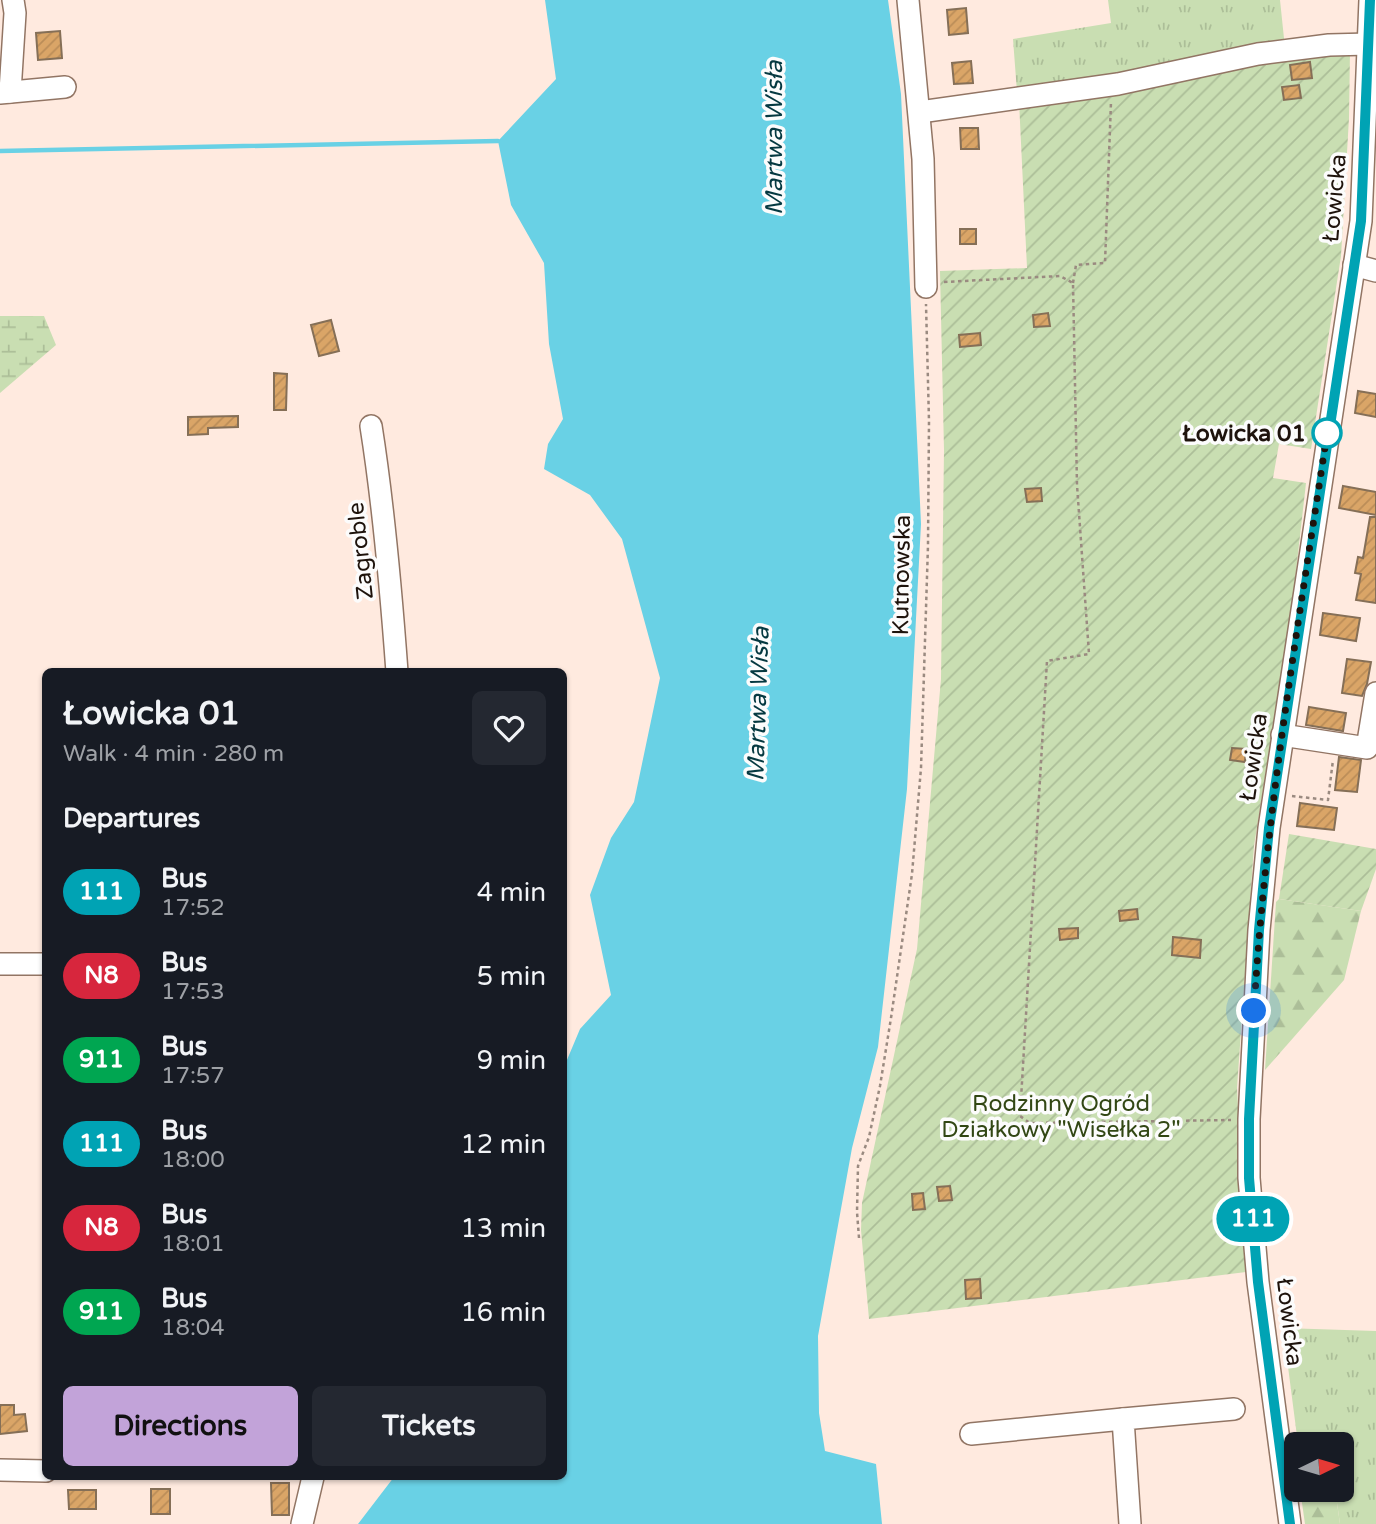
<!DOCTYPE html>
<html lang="en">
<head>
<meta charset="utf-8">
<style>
	body { margin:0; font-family:"Varela Round",sans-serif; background:#242831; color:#f1f3f6; height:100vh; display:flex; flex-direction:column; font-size:26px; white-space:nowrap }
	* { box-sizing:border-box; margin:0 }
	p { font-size:23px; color:#9ea1a6 }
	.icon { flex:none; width:38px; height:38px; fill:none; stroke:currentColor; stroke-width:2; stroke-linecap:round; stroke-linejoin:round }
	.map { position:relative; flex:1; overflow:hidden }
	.panel { position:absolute; left:42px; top:668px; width:525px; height:812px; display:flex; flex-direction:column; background:#171b24; border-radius:10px; box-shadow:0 2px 5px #0004 }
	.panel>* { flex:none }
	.badge { padding:0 14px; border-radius:23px; font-size:24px; line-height:46px }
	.needle { width:46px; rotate:85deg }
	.buttons { position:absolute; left:1284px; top:1432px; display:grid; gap:14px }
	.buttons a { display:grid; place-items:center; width:70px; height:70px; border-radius:10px; background:#171b24; box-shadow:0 2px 5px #0004; font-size:35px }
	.you { position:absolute; width:35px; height:35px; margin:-18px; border:5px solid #fff; border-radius:50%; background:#1a73e8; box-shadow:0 0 0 10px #1a73e833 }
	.map>.badge { position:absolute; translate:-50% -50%; box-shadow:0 0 0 4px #fff }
	h2 { padding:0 21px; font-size:26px; line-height:63px }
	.round { display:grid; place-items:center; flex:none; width:74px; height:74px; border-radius:10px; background:#242831 }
	.headline { display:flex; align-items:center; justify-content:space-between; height:119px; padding:0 21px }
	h1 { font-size:33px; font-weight:800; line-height:52px }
	.action { display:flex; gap:14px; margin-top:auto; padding:14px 21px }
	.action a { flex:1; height:80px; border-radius:10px; background:#c2a3d9; color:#111; font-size:28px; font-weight:800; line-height:80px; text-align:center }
	.action a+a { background:#242831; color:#f1f3f6 }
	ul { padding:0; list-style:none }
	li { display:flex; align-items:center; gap:21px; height:84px; padding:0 21px }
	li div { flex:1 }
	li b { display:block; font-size:26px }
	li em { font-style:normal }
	li .badge { min-width:77px; font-weight:700; text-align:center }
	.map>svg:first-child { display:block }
	.grass { fill:url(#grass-tufts) }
	.forest { fill:url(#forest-firs) }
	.wetland { fill:url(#wetland-marsh) }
	.garden { fill:url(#garden-furrows) }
	.water { fill:#69d1e5 }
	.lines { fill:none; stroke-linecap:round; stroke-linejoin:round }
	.stream { stroke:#69d1e5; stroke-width:4.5 }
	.building { fill:url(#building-hatch); stroke:#856f57; stroke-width:2 }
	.minor-casing { stroke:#927564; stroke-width:24 }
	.path { stroke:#9a8a80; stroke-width:2.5; stroke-dasharray:3.5 3.5; stroke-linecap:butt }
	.minor { stroke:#fff; stroke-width:21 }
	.line-casing { stroke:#fff; stroke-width:16 }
	.line { stroke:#00a3b4; stroke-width:10 }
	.walk { stroke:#1e130c; stroke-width:7; stroke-dasharray:0 12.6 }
	.stop-dot { fill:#fff; stroke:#00a3b4; stroke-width:3.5 }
	.labels { text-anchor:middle; stroke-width:7; stroke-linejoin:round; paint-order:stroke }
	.street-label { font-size:23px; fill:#1e130c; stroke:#fcfcfc }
	.stop-label { font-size:23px; font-weight:bold; fill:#1e130c; stroke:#fcfcfc; text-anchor:end }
	.park-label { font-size:23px; fill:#324714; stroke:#fcfcfc }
	.water-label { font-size:24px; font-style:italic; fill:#053941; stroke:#fcfcfc }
</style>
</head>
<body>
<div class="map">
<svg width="1376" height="1524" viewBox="0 0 1376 1524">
	<defs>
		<pattern id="grass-tufts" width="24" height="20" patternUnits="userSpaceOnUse" patternTransform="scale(1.75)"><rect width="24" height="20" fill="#c9deb2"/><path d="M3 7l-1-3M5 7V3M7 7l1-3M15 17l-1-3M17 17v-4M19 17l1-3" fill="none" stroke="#acbe98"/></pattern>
		<pattern id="forest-firs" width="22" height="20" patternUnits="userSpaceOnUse" patternTransform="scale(1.75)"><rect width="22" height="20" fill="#c9deb2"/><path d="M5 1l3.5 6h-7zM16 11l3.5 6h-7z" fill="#acbe98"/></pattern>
		<pattern id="wetland-marsh" width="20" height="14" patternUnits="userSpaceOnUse" patternTransform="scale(1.75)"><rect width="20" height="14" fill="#c9deb2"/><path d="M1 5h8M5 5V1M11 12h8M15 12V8" fill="none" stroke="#acbe98"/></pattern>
		<pattern id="garden-furrows" width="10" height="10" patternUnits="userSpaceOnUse" patternTransform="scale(1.75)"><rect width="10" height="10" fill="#c9deb2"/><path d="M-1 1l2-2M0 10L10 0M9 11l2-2" fill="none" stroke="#acbe98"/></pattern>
		<pattern id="building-hatch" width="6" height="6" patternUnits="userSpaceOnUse" patternTransform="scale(1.75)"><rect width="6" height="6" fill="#daa567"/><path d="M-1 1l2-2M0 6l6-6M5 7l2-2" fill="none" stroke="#bb8d58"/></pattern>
	</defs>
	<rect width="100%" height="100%" fill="#ffeadf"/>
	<g class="grass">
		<polygon points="1108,0 1280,0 1285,48 1017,92 1013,39 1111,23"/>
		<polygon points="1283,1328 1376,1331 1376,1524 1340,1524 1335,1489 1342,1489 1342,1444 1298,1444"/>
	</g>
	<g class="forest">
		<polygon points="1279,899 1361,911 1344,980 1265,1070 1276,902"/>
		<polygon points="1300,1489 1335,1489 1340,1524 1305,1524"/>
	</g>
	<polygon class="wetland" points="0,316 44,316 56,345 0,393"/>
	<g class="garden">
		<polygon points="1350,51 1349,118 1341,256 1311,449 1279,444 1273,478 1306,483 1292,606 1254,846 1237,1088 1246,1272 869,1319 861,1230 862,1203 917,949 941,679 944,450 940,271 1027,268 1019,101 1247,61"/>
		<polygon points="1289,834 1376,849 1376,869 1361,911 1279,899"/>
	</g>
	<polygon class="water" points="545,0 888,0 901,94 921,524 907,789 878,1047 852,1148 818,1336 819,1413 825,1451 876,1464 882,1524 358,1524 394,1477 564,1477 564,1067 580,1029 611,995 590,895 611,838 634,802 660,678 622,539 590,495 544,469 548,444 563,419 549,344 544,263 511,205 498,141 556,79"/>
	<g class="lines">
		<polyline class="stream" points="0,151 498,141"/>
	</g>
	<g class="building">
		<polygon points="966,8 968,33 949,35 947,10"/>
		<polygon points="60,31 62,58 38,60 36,33"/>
		<polygon points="971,61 973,83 954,84 952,63"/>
		<polygon points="1310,62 1312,78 1292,80 1290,65"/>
		<polygon points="1299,85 1301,98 1284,100 1282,87"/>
		<polygon points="960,128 978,128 979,149 961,149"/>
		<rect x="960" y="229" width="16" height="15"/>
		<polygon points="1048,313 1050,326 1034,327 1033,315"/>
		<polygon points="331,320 339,351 319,356 311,325"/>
		<polygon points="980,333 981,345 960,347 959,335"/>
		<polygon points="274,373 287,374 286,410 274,410"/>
		<polygon points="1358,391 1376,394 1376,417 1355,413"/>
		<polygon points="238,416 238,427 208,428 208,434 188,435 188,417"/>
		<polygon points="1343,486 1376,492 1376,515 1339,508"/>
		<polygon points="1041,488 1042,501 1027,502 1025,489"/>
		<polygon points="1370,517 1376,517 1376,603 1356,600 1361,574 1355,573 1358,557 1363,558"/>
		<polygon points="1323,613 1360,618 1356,641 1320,635"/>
		<polygon points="1347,659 1371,662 1367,684 1362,696 1342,693"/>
		<polygon points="1309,707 1346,713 1343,731 1306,725"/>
		<polygon points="1232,748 1246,749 1245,762 1230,760"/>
		<polygon points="1339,757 1361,760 1357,792 1335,790"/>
		<polygon points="1300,803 1337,808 1334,830 1297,826"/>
		<polygon points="1137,909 1138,919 1120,921 1119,911"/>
		<polygon points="1078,928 1078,938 1060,940 1059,929"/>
		<polygon points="1173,937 1201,940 1200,958 1172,955"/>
		<polygon points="950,1186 952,1200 939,1201 937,1187"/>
		<polygon points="923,1193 925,1209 913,1210 912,1194"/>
		<polygon points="980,1279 981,1298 966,1299 965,1280"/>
		<polygon points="0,1405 14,1405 14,1415 25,1414 27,1431 0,1434"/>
		<polygon points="271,1483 289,1483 289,1515 272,1515"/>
		<rect x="151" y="1489" width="19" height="25"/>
		<polygon points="68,1490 96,1490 96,1509 69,1509"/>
	</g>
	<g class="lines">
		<g class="minor-casing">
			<g id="minor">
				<polyline points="908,0 923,159 926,287"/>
				<polyline points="10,92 15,13 13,0"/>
				<polyline points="0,93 65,87"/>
				<polyline points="920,112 1118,84 1258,54 1329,45 1369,44"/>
				<polyline points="1354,265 1376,271"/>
				<path d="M371 426C384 508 391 590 397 672"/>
				<polyline points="1282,735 1367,748 1376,693"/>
				<polyline points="0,964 46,964"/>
				<polyline points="971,1434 1123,1419"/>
				<polyline points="0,1470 46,1471"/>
				<polyline points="302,1524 313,1477"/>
				<polyline points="1130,1524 1123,1419 1234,1409"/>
				<polyline points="1290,1524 1258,1282 1249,1178 1249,1119 1259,930 1269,828 1361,221 1370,0"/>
			</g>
		</g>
		<g class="path">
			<polyline points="944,282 1060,276 1073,283 1077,485 1089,654 1047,661 1020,1116 1030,1123 1231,1120"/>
			<polyline points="1073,283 1076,265 1105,263 1111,102"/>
			<polyline points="1292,796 1328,800 1333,760"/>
			<polyline points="859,1238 857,1212 858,1166 869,1137 880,1086 891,1018 912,874 921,768 928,545 929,421 926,304"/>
		</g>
		<use href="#minor" class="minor"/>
	</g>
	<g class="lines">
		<g class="line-casing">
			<polyline id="line" points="1290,1524 1258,1282 1249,1178 1249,1119 1259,930 1269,828 1361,221 1370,0"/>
		</g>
		<use href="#line" class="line"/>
		<path class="walk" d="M1254 1011C1265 815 1299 621 1328 427L1327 433"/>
	</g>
	<circle class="stop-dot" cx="1327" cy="433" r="14"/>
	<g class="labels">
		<g class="street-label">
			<text transform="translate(1334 198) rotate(-85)" y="8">Łowicka</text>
			<text transform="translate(360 551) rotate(-96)" y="8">Zagroble</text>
			<text transform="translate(901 575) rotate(-89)" y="8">Kutnowska</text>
			<text transform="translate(1253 757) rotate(-82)" y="8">Łowicka</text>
			<text transform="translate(1290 1322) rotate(83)" y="8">Łowicka</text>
		</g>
		<g class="stop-label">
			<text x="1306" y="441">Łowicka 01</text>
		</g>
		<g class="park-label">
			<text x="1061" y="1111">Rodzinny Ogród<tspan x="1061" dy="26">Działkowy "Wisełka 2"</tspan></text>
		</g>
		<g class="water-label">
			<text transform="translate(774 138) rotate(-90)" y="8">Martwa Wisła</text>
			<text transform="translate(758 704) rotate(-88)" y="8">Martwa Wisła</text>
		</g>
	</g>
</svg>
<div class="buttons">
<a><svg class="needle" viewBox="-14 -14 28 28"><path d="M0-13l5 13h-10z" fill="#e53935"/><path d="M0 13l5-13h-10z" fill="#9ea1a6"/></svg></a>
</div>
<div class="you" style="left:1254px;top:1011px"></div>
<b class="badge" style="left:1253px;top:1219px;background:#00a3b4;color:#fff">111</b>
<section class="panel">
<div class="headline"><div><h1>Łowicka 01</h1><p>Walk · 4 min · 280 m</p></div><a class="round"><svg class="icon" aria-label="heart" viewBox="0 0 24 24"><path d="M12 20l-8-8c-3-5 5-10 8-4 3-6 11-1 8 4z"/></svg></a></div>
<h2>Departures</h2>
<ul>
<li><span class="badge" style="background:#00a3b4;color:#fff">111</span><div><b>Bus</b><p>17:52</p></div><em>4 min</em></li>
<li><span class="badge" style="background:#d7263d;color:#fff">N8</span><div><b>Bus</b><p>17:53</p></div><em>5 min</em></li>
<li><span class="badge" style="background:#00a651;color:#fff">911</span><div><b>Bus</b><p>17:57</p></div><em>9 min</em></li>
<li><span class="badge" style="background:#00a3b4;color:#fff">111</span><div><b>Bus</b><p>18:00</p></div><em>12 min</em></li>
<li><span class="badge" style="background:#d7263d;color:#fff">N8</span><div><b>Bus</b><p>18:01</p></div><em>13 min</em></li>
<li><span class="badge" style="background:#00a651;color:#fff">911</span><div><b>Bus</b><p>18:04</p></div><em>16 min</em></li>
</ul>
<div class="action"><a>Directions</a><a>Tickets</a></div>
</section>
</div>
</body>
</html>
